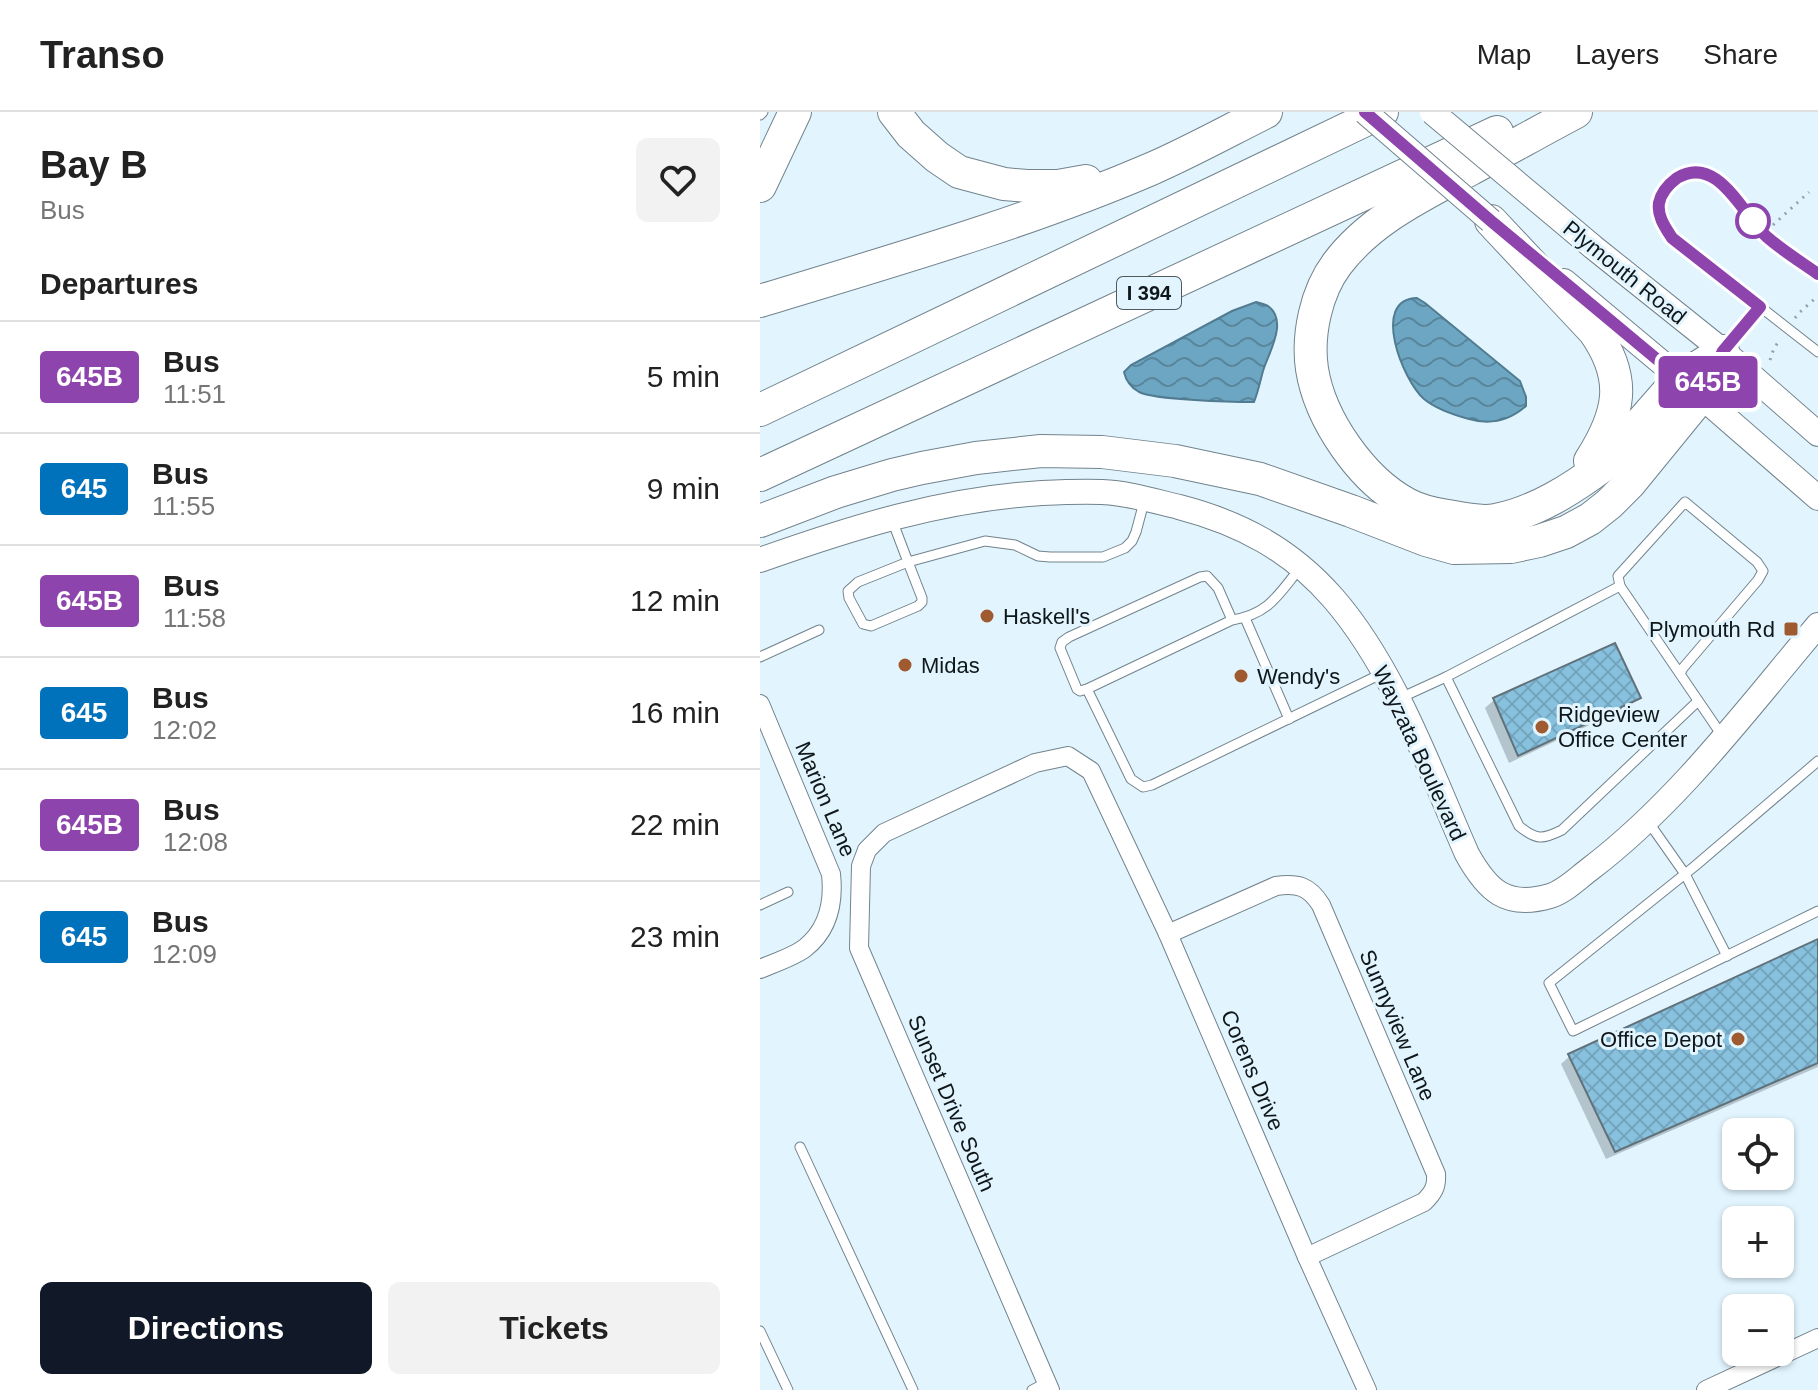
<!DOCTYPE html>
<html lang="en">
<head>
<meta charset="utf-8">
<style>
	body { margin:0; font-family:Arial,sans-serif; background:#f2f2f2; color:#222; height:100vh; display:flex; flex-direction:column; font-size:30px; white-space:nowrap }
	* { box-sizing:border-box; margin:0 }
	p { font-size:26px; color:#767676 }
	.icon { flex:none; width:44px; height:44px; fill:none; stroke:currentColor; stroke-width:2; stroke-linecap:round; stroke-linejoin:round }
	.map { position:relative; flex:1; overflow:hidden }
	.drawer { display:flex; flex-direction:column; background:#fff; width:760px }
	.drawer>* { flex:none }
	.badge { padding:0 16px; border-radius:6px; font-size:28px; line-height:52px }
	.buttons { position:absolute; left:962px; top:1006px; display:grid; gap:16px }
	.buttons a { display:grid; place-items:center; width:72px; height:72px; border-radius:12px; background:#fff; box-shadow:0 2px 6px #0004; font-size:40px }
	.map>.badge { position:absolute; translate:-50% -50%; box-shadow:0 0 0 4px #fff }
	h2 { padding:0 40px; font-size:30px; line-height:72px }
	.round { display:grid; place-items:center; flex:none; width:84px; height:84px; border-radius:12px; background:#f2f2f2 }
	.headline { display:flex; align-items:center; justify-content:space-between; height:136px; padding:0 40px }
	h1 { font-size:38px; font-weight:700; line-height:60px }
	.action { display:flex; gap:16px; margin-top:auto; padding:16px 40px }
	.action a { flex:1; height:92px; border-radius:12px; background:#111827; color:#fff; font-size:32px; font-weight:700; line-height:92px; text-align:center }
	.action a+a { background:#f2f2f2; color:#222 }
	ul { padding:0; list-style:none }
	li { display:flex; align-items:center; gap:24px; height:112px; padding:0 40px; border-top:2px solid #e0e0e0 }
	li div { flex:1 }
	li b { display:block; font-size:30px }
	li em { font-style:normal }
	li .badge { min-width:88px; font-weight:700; text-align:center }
	header { display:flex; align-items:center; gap:48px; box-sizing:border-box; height:112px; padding:0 40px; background:#fff; border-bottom:2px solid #e0e0e0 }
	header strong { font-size:38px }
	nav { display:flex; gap:44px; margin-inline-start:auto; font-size:28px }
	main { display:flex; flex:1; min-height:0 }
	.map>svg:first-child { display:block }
	.water { fill:url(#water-waves); stroke:#517b90; stroke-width:2 }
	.shadow { fill:#0003 }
	.building { fill:url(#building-cross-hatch); stroke:#61717a; stroke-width:2 }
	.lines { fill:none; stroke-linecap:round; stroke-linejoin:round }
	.lane-casing { stroke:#72838c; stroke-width:11 }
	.street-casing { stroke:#72838c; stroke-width:20 }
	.secondary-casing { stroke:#72838c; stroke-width:26 }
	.highway-casing { stroke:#72838c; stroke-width:34 }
	.path { stroke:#94a3aa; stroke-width:3; stroke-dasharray:2 6; stroke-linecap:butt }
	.lane { stroke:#fff; stroke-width:9 }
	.street { stroke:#fff; stroke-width:18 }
	.secondary { stroke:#fff; stroke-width:24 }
	.highway { stroke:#fff; stroke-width:32 }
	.secondary-bridge-casing { stroke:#72838c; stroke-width:26; stroke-linecap:butt }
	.secondary-bridge { stroke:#fff; stroke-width:24 }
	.line-casing { stroke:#fff; stroke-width:18 }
	.line { stroke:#8e44ad; stroke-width:12 }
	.stop-dot { fill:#fff; stroke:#8e44ad; stroke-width:4 }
	.poi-dot { fill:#a05a30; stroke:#e2f5ff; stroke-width:3 }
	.labels { text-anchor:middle; stroke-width:6; stroke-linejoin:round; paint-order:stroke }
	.shield { fill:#e2f5ff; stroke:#4f5a5f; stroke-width:2 }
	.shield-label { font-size:20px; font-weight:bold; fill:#10171a }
	.street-label { font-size:22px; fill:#10171a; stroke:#e2f5ff }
	.poi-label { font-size:22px; fill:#10171a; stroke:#e2f5ff; text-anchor:start }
</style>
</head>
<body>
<header>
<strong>Transo</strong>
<nav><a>Map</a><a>Layers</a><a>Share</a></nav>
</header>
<main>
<section class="drawer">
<div class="headline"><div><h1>Bay B</h1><p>Bus</p></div><a class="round"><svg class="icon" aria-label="heart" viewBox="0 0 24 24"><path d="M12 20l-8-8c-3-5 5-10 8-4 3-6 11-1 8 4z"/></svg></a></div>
<h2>Departures</h2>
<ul>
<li><span class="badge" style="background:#8e44ad;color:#fff">645B</span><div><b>Bus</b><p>11:51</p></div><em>5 min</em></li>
<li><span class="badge" style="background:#0072bc;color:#fff">645</span><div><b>Bus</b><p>11:55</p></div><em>9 min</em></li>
<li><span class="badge" style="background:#8e44ad;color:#fff">645B</span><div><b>Bus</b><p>11:58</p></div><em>12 min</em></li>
<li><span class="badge" style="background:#0072bc;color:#fff">645</span><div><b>Bus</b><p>12:02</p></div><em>16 min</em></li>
<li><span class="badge" style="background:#8e44ad;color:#fff">645B</span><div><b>Bus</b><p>12:08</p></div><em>22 min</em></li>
<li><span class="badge" style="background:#0072bc;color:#fff">645</span><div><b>Bus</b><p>12:09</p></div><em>23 min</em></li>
</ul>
<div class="action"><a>Directions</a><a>Tickets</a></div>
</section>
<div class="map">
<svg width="1058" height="1278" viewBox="0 0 1058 1278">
	<defs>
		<pattern id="water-waves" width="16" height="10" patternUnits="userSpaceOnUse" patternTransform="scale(2)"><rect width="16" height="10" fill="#6da6c2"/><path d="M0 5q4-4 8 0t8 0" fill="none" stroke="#58869d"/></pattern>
		<pattern id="building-cross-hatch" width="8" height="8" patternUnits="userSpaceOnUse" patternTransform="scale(2)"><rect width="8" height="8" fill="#87c1de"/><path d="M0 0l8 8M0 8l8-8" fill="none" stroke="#74a5be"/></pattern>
	</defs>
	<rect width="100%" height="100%" fill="#e2f5ff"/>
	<g class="water">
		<path d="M657 186 665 191 760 269 766 285V294C749 309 730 313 709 307 694 303 676 297 664 287 643 269 610 187 657 186Z"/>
		<path d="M496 190C500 191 504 192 508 194 529 209 508 242 503 259 500 270 498 280 494 290 473 290 395 288 379 280 370 275 366 269 364 260L371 253 472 199Z"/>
	</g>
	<g class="shadow">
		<polygon points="879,585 870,594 749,651 725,596 734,588"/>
		<polygon points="1058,829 1058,955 846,1047 801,952 810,944"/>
	</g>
	<g class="building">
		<polygon points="855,531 881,586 758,644 733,586"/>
		<polygon points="1058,827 1058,951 855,1040 808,942"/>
	</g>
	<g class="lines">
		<g class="lane-casing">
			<g id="lane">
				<polyline points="0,3 3,0"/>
				<path d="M1058 162C1041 150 1023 139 1007 125 983 104 958 40 917 66 909 72 901 81 899 91 897 104 905 115 912 126L1058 240"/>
				<polyline points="966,235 1000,195"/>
				<polyline points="132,408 148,450 225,429 255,433 278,444 290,445 343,445 365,436 372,429 376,420 384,390"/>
				<polygon points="148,450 162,486 162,490 158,494 111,514 103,512 89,486 88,479 98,470"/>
				<polyline points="485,506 529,607"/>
				<path d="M472 508 458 476 447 464 440 465 309 525 302 530 300 536 317 577 320 579 327 577 472 508C509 502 518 483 540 456"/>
				<polyline points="0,545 59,518"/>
				<polyline points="920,562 860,474 858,464 925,390 997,450 1003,459 998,468 923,556 920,562 963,625"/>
				<path d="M686 565 759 714C776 728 782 728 802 718L938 589"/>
				<polyline points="327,577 371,667 383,675 392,673 621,562"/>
				<polyline points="638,587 686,565 860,474"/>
				<polyline points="1058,649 935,754 789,871 813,919 1058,799"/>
				<polyline points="887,708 925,762 967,844"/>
				<polyline points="0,793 28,780"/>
				<polyline points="40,1035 153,1278"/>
				<polyline points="0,1219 28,1278"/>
				<polyline points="272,1278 287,1270"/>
			</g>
		</g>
		<g class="street-casing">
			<g id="street">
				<path d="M0 592 71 762C74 790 69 817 45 836 33 845 14 851 0 857"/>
				<path d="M408 822 516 774C538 771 549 774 561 793L676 1062C677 1075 673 1081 664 1090L547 1145"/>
				<polyline points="290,1278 99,836 101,754 107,738 124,721 275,651 308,644 331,659 408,822 547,1145 607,1278"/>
				<polyline points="946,1278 1058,1226"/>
			</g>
		</g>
		<g class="secondary-casing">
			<g id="secondary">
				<polyline points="777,88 833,135 963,239 1058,322"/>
				<polyline points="804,169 920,266 1058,386"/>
				<path d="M0 448C93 415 183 387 282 381 302 380 322 379 342 380 368 381 394 389 419 395 481 411 531 438 573 486 634 556 670 658 707 742 727 778 746 797 790 784 804 780 818 766 830 757 918 690 987 597 1058 513"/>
			</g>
		</g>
		<g class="highway-casing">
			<g id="highway">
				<polyline points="134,0 151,22 177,45 199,60 244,72 267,74 298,74 326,69"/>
				<path d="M816 0C780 19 745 39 709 58 661 84 610 108 577 152 556 180 547 223 552 257 560 308 602 368 647 392 660 399 674 402 688 404 703 407 721 411 736 408 776 400 812 377 844 353L920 266 962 240"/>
				<polyline points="0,74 35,0"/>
				<path d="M731 109 834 219C868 267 860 302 830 349"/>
				<path d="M0 189C131 149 265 111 391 57 430 40 468 19 506 0"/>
				<polyline points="0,298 622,0"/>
				<polyline points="0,363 737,20"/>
				<polyline points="0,409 76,380 132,363 162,356 216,346 281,339 342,340 415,349 500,367 591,399 666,428 694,436 751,435 779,429 806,420 830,407 849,392 870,371 941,284 963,239"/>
			</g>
		</g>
		<g class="path">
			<polyline points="1013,113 1049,80"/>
			<polyline points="1035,206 1040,200 1058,184"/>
			<polyline points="1010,248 1014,236 1019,229"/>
		</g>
		<use href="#lane" class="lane"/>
		<use href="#street" class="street"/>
		<use href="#secondary" class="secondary"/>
		<use href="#highway" class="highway"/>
		<g class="secondary-bridge-casing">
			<g id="secondary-bridge">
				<polyline points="605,0 731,109"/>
				<polyline points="672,0 777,88"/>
			</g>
		</g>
		<use href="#secondary-bridge" class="secondary-bridge"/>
	</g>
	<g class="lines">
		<g class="line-casing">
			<path id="line" d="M605 0 731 109 941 284 963 239 1000 195 912 126C905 115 897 104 899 91 901 81 909 72 917 66 958 41 983 104 1007 125 1023 139 1041 150 1058 162"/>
		</g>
		<use href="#line" class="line"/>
	</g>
	<circle class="stop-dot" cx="993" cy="109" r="16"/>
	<g class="poi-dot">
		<circle cx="227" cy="504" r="8"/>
		<rect x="1023" y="509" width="16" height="16" rx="4"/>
		<circle cx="145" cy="553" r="8"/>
		<circle cx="481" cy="564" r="8"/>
		<circle cx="782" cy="615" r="8"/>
		<circle cx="978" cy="927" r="8"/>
	</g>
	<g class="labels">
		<rect class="shield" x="357" y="165" width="64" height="32" rx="6"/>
		<g class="shield-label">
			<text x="389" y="188">I 394</text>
		</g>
		<g class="street-label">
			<text transform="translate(865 160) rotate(39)" y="8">Plymouth Road</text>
			<text transform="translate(660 641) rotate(65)" y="8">Wayzata Boulevard</text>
			<text transform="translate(66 687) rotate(67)" y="8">Marion Lane</text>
			<text transform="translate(638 913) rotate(67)" y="8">Sunnyview Lane</text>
			<text transform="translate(493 958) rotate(67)" y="8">Corens Drive</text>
			<text transform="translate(192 991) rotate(67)" y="8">Sunset Drive South</text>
		</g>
		<g class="poi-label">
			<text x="243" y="512">Haskell's</text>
			<text x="1015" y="525" text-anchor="end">Plymouth Rd</text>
			<text x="161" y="561">Midas</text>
			<text x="497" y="572">Wendy's</text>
			<text x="798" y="610">Ridgeview<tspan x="798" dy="25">Office Center</tspan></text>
			<text x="962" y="935" text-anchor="end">Office Depot</text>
		</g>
	</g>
</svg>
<div class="buttons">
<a><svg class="icon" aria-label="locate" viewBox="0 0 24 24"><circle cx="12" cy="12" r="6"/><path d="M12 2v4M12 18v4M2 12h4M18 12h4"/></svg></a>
<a>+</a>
<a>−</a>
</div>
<b class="badge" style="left:948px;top:270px;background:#8e44ad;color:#fff">645B</b>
</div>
</main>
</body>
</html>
